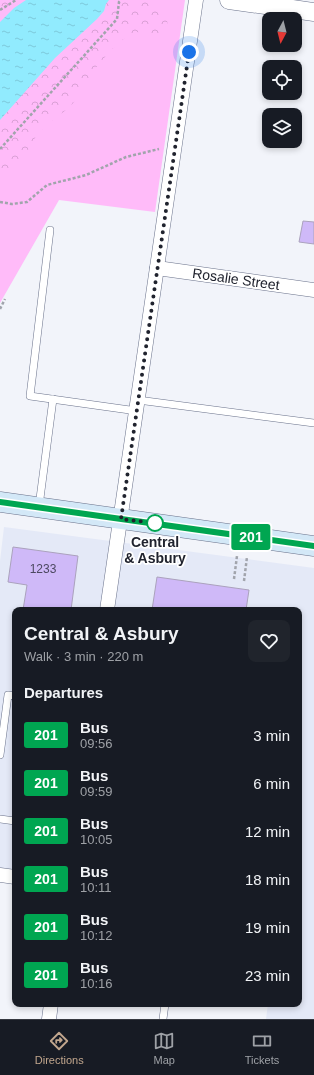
<!DOCTYPE html>
<html lang="en">
<head>
<meta charset="utf-8">
<style>
	body { margin:0; font-family:Arial,sans-serif; background:#20242c; color:#f1f3f6; height:100vh; display:flex; flex-direction:column; font-size:15px; white-space:nowrap }
	* { box-sizing:border-box; margin:0 }
	p { font-size:13px; color:#9ea1a6 }
	.icon { flex:none; width:22px; height:22px; fill:none; stroke:currentColor; stroke-width:2; stroke-linecap:round; stroke-linejoin:round }
	.map { position:relative; flex:1; overflow:hidden }
	.details { position:absolute; left:12px; top:607px; width:290px; height:400px; display:flex; flex-direction:column; background:#171b24; border-radius:8px; box-shadow:0 2px 6px #0003 }
	.details>* { flex:none }
	.badge { padding:0 8px; border-radius:3px; font-size:14px; line-height:26px }
	.needle { width:26px; rotate:187deg }
	.tools { position:absolute; left:262px; top:12px; display:grid; gap:8px }
	.tools a { display:grid; place-items:center; width:40px; height:40px; border-radius:8px; background:#171b24; box-shadow:0 2px 6px #0003; font-size:20px }
	.you { position:absolute; width:20px; height:20px; margin:-10px; border:3px solid #fff; border-radius:50%; background:#1a73e8; box-shadow:0 0 0 6px #1a73e833 }
	.map>.badge { position:absolute; translate:-50% -50%; box-shadow:0 0 0 2px #fff }
	h2 { padding:0 12px; font-size:15px; line-height:36px }
	.round { display:grid; place-items:center; flex:none; width:42px; height:42px; border-radius:8px; background:#20242c }
	.overview { display:flex; align-items:center; justify-content:space-between; height:68px; padding:0 12px }
	h1 { font-size:19px; font-weight:700; line-height:30px }
	ul { padding:0; list-style:none }
	li { display:flex; align-items:center; gap:12px; height:48px; padding:0 12px }
	li div { flex:1 }
	li b { display:block; font-size:15px }
	li em { font-style:normal }
	li .badge { min-width:44px; font-weight:700; text-align:center }
	.menu { display:flex; justify-content:space-around; align-items:center; height:56px; border-top:1px solid #363941; background:#171b24; font-size:11px; color:#9ea1a6 }
	.menu a { display:grid; justify-items:center; gap:2px }
	.menu .selected { color:#c1a68d }
	.map>svg:first-child { display:block }
	.built { fill:#e4e9f7 }
	.grass { fill:#ffbbf9 }
	.forest { fill:url(#forest-crowns) }
	.water { fill:url(#water-ripples) }
	.building { fill:#cfb9f8; stroke:#aba2bd }
	.lines { fill:none; stroke-linecap:round; stroke-linejoin:round }
	.service-casing { stroke:#69718a; stroke-width:8 }
	.minor-casing { stroke:#69718a; stroke-width:15 }
	.tertiary-casing { stroke:#69718a; stroke-width:19 }
	.secondary-casing { stroke:#69718a; stroke-width:21 }
	.path { stroke:#a1a4ac; stroke-width:2.5; stroke-dasharray:3 2; stroke-linecap:butt }
	.service { stroke:#fff; stroke-width:7 }
	.minor { stroke:#fff; stroke-width:14 }
	.tertiary { stroke:#fff; stroke-width:18 }
	.secondary { stroke:#d3e8f7; stroke-width:20 }
	.line-casing { stroke:#fff; stroke-width:9 }
	.line { stroke:#00a651; stroke-width:6 }
	.walk { stroke:#20232e; stroke-width:4; stroke-dasharray:0 7.2 }
	.stop-dot { fill:#fff; stroke:#00a651; stroke-width:2 }
	.labels { text-anchor:middle; stroke-width:3.5; stroke-linejoin:round; paint-order:stroke }
	.number-label { font-size:12px; fill:#4c4860 }
	.street-label { font-size:14px; fill:#20232e; stroke:#fff }
	.stop-label { font-size:14px; font-weight:bold; fill:#20232e; stroke:#fff }
</style>
</head>
<body>
<div class="map">
<svg width="314" height="1019" viewBox="0 0 314 1019">
	<defs>
		<pattern id="forest-crowns" width="20" height="18" patternUnits="userSpaceOnUse"><rect width="20" height="18" fill="#ffbbf9"/><path d="M2 6a3 3 0 1 1 6 0M12 15a3 3 0 1 1 6 0" fill="none" stroke="#daa0d6"/></pattern>
		<pattern id="water-ripples" width="26" height="14" patternUnits="userSpaceOnUse"><rect width="26" height="14" fill="#91ebfe"/><path d="M2 4q2-2 4 0t4 0M15 11q2-2 4 0t4 0" fill="none" stroke="#7dc9da"/></pattern>
	</defs>
	<rect width="100%" height="100%" fill="#f2f4fa"/>
	<polygon class="built" points="4,527 314,568 314,1019 266,1019 268,1004 299,1004 299,610 15,610 15,873 0,871 0,561"/>
	<polygon class="grass" points="0,0 185,0 155,212 59,200 0,303"/>
	<g class="forest">
		<polygon points="0,0 26,0 14,8 0,22"/>
		<path d="M109 0C121 0 159 0 165 9 167 14 168 23 167 28L161 34 150 35 137 32 128 35 111 50 93 71 83 90 70 107 45 126 35 138 24 157 0 184V120L55 58 97 19 104 11 106 4Z"/>
	</g>
	<polygon class="water" points="26,0 109,0 106,4 104,11 97,19 55,58 0,120 0,22 14,8"/>
	<g class="building">
		<polygon points="303,221 314,222 314,244 299,242"/>
		<polygon points="13,547 78,556 71,610 23,610 27,585 8,582"/>
		<polygon points="157,577 249,590 246,610 152,610"/>
	</g>
	<g class="lines">
		<g class="service-casing">
			<g id="service">
				<polyline points="50,230 30,396 137,411"/>
				<polyline points="138,400 314,423"/>
				<polyline points="39,506 53,399"/>
				<polyline points="0,755 8,695 15,696"/>
				<polyline points="0,819 15,821"/>
				<polyline points="163,1019 165,1004"/>
			</g>
		</g>
		<g class="minor-casing">
			<g id="minor">
				<polyline points="157,268 314,290"/>
				<polyline points="107,610 196,0"/>
				<polyline points="0,875 15,877"/>
				<polyline points="49,1019 51,1004"/>
			</g>
		</g>
		<g class="tertiary-casing">
			<polyline id="tertiary" points="229,0 314,12"/>
		</g>
		<g class="secondary-casing">
			<polyline id="secondary" points="0,502 314,546"/>
		</g>
		<g class="path">
			<polyline points="0,10 16,0"/>
			<polyline points="0,149 117,19 119,2 121,0"/>
			<polyline points="0,202 12,204 27,202 47,185 86,175 126,157 159,149"/>
			<polyline points="0,309 5,299"/>
			<polyline points="234,579 237,556"/>
			<polyline points="244,581 247,557"/>
		</g>
		<use href="#service" class="service"/>
		<use href="#minor" class="minor"/>
		<use href="#tertiary" class="tertiary"/>
		<use href="#secondary" class="secondary"/>
	</g>
	<g class="lines">
		<g class="line-casing">
			<polyline id="line" points="0,502 314,546"/>
		</g>
		<use href="#line" class="line"/>
		<polyline class="walk" points="155,523 121,519 189,52"/>
	</g>
	<circle class="stop-dot" cx="155" cy="523" r="8"/>
	<g class="labels">
		<g class="number-label">
			<text x="43" y="573">1233</text>
		</g>
		<g class="street-label">
			<text transform="translate(236 279) rotate(8)" y="5">Rosalie Street</text>
		</g>
		<g class="stop-label">
			<text x="155" y="547">Central<tspan x="155" dy="16">&amp; Asbury</tspan></text>
		</g>
	</g>
</svg>
<div class="tools">
<a><svg class="needle" viewBox="-14 -14 28 28"><path d="M0-13l5 13h-10z" fill="#e53935"/><path d="M0 13l5-13h-10z" fill="#9ea1a6"/></svg></a>
<a><svg class="icon" aria-label="locate" viewBox="0 0 24 24"><circle cx="12" cy="12" r="6"/><path d="M12 2v4M12 18v4M2 12h4M18 12h4"/></svg></a>
<a><svg class="icon" aria-label="layers" viewBox="0 0 24 24"><path d="M12 4l9 5-9 5-9-5zM3 14l9 5 9-5"/></svg></a>
</div>
<div class="you" style="left:189px;top:52px"></div>
<b class="badge" style="left:251px;top:537px;background:#00a651;color:#fff">201</b>
<section class="details">
<div class="overview"><div><h1>Central &amp; Asbury</h1><p>Walk · 3 min · 220 m</p></div><a class="round"><svg class="icon" aria-label="heart" viewBox="0 0 24 24"><path d="M12 20l-8-8c-3-5 5-10 8-4 3-6 11-1 8 4z"/></svg></a></div>
<h2>Departures</h2>
<ul>
<li><span class="badge" style="background:#00a651;color:#fff">201</span><div><b>Bus</b><p>09:56</p></div><em>3 min</em></li>
<li><span class="badge" style="background:#00a651;color:#fff">201</span><div><b>Bus</b><p>09:59</p></div><em>6 min</em></li>
<li><span class="badge" style="background:#00a651;color:#fff">201</span><div><b>Bus</b><p>10:05</p></div><em>12 min</em></li>
<li><span class="badge" style="background:#00a651;color:#fff">201</span><div><b>Bus</b><p>10:11</p></div><em>18 min</em></li>
<li><span class="badge" style="background:#00a651;color:#fff">201</span><div><b>Bus</b><p>10:12</p></div><em>19 min</em></li>
<li><span class="badge" style="background:#00a651;color:#fff">201</span><div><b>Bus</b><p>10:16</p></div><em>23 min</em></li>
</ul>
</section>
</div>
<nav class="menu">
<a class="selected"><svg class="icon" aria-label="directions" viewBox="0 0 24 24"><path d="M12 3l9 9-9 9-9-9zM9 14v-3h6M13 9l2 2-2 2"/></svg>Directions</a>
<a><svg class="icon" aria-label="map" viewBox="0 0 24 24"><path d="M3 6l6-2 6 2 6-2v14l-6 2-6-2-6 2zM9 4v14M15 6v14"/></svg>Map</a>
<a><svg class="icon" aria-label="tickets" viewBox="0 0 24 24"><path d="M3 7h18v10H3zM15 7v10"/></svg>Tickets</a>
</nav>
</body>
</html>
